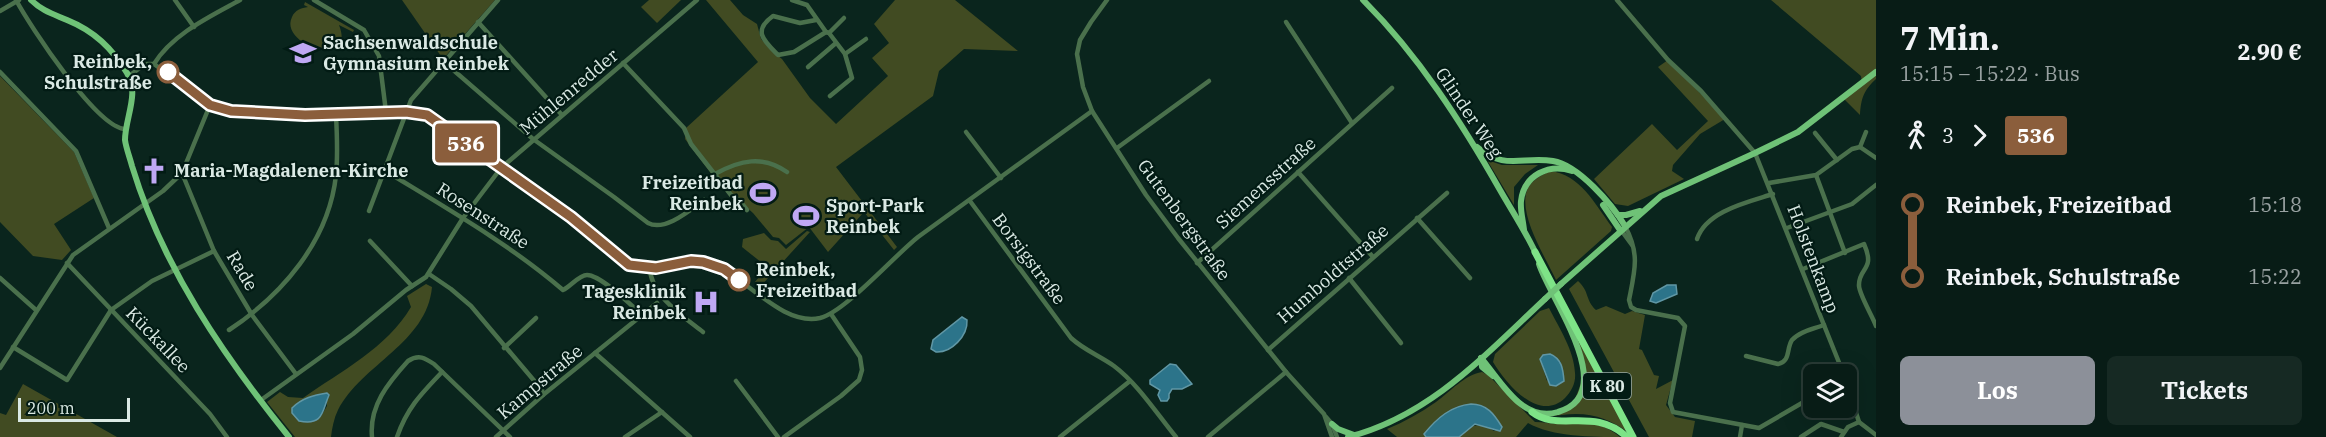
<!DOCTYPE html>
<html lang="de">
<head>
<meta charset="utf-8">
<style>
	body { margin:0; font-family:"IBM Plex Serif",serif; background:#162923; color:#f1f3f6; height:100vh; display:flex; flex-direction:column; font-size:22px; white-space:nowrap }
	* { box-sizing:border-box; margin:0 }
	p { font-size:20px; color:#98a1a1 }
	.icon { flex:none; width:33px; height:33px; fill:none; stroke:currentColor; stroke-width:2; stroke-linecap:round; stroke-linejoin:round }
	.map { position:relative; flex:1; overflow:hidden }
	.details { display:flex; flex-direction:column; background:#081c16; width:450px }
	.details>* { flex:none }
	.badge { padding:0 12px; border-radius:4px; font-size:21px; line-height:39px }
	.buttons { position:absolute; left:1803px; top:364px; display:grid; gap:12px }
	.buttons a { display:grid; place-items:center; width:54px; height:54px; border-radius:9px; background:#081c16; box-shadow:0 6px 24px #0002,0 0 0 2px #293a35; font-size:30px }
	.scale { position:absolute; left:18px; bottom:15px; width:112px; box-sizing:border-box; padding-left:6px; border:3px solid #dae9e4; border-top:0; font-size:16px; line-height:21px; white-space:nowrap; color:#dae9e4; -webkit-text-stroke:4px #021b14; paint-order:stroke }
	.map>.badge { position:absolute; translate:-50% -50%; box-shadow:0 0 0 3px #fff }
	.legs { display:flex; align-items:center; gap:9px; height:66px; padding:0 24px; font-size:20px }
	.legs p { margin-inline-start:auto }
	.summary { display:flex; align-items:center; justify-content:space-between; height:102px; padding:0 24px }
	h1 { font-size:33px; font-weight:800; line-height:45px }
	.primary-button { display:flex; gap:12px; margin-top:auto; padding:12px 24px }
	.primary-button a { flex:1; height:69px; border-radius:9px; background:#8c9099; color:#fff; font-size:24px; font-weight:800; line-height:69px; text-align:center }
	.primary-button a+a { background:#162923; color:#f1f3f6 }
	ul { padding:0 24px; list-style:none }
	li { display:flex; align-items:center; gap:21px; height:72px; font-size:22px }
	li i { display:grid; place-items:center; width:9px; height:100%; margin:0 8px; background:currentColor }
	li i::after { content:''; width:15px; height:15px; margin:-8px; border:4px solid; border-radius:50%; background:#081c16 }
	li p { margin-inline-start:auto }
	li:first-child i { background:linear-gradient(#0000 50%,currentColor 0) }
	li:last-child i { background:linear-gradient(currentColor 50%,#0000 0) }
	main { display:flex; flex:1; min-height:0 }
	.map>svg:first-child { display:block }
	.green { fill:#414b22; fill-rule:evenodd }
	.water { fill:#2c748a; stroke:#6097a5; stroke-width:1.5 }
	.lines { fill:none; stroke-linecap:round; stroke-linejoin:round }
	.minor { stroke:#4a704c; stroke-width:4.5 }
	.major { stroke:#6fc277; stroke-width:6 }
	.highway { stroke:#7ee387; stroke-width:7 }
	.major-bridge { stroke:#6fc277; stroke-width:6 }
	.line-1-casing { stroke:#fff; stroke-width:14 }
	.line-1 { stroke:#8b5e3c; stroke-width:9 }
	.stop-1-dot { fill:#fff; stroke:#8b5e3c; stroke-width:3 }
	.labels { text-anchor:middle; stroke-width:4.5; stroke-linejoin:round; paint-order:stroke }
	.shield { fill:#021b14; stroke:#99aba6; stroke-width:1.5 }
	.shield-label { font-size:16px; font-weight:bold; fill:#dae9e4 }
	.poi-label { font-size:18px; font-weight:bold; fill:#dae9e4; stroke:#021b14; text-anchor:start }
	.stop-label { font-size:18px; font-weight:bold; fill:#dae9e4; stroke:#021b14; text-anchor:end }
	.street-label { font-size:18px; fill:#dae9e4; stroke:#021b14 }
</style>
</head>
<body>
<main>
<div class="map">
<svg width="1876" height="437" viewBox="0 0 1876 437">
	<rect width="100%" height="100%" fill="#0a251d"/>
	<g class="green">
		<polygon points="402,0 495,0 443,59"/>
		<polygon points="649,0 681,0 657,23 641,7"/>
		<polygon points="706,0 730,0 743,15 757,24 761,39 771,50 782,59 810,98 836,124 888,76 872,58 889,43 874,24 895,0 955,0 1018,51 964,49 939,71 933,96 836,167 897,247 894,250 864,212 828,252 809,227 786,245 779,238 773,237 753,213 716,180 685,139 686,128 758,62"/>
		<path d="M1771 0H1876V79C1864 90 1861 98 1860 115L1843 98 1862 83 1861 76Z"/>
		<path d="M305 2 354 30 353 32 339 25C357 70 278 45 292 17 295 10 301 8 308 7L304 5Z"/>
		<polygon points="1668,60 1725,119 1700,134 1673,165 1672,171 1684,179 1628,206 1615,204 1594,179 1652,124 1677,150 1708,121 1658,67"/>
		<polygon points="0,76 74,152 94,198 54,224 71,250 62,260 33,256 0,222"/>
		<polygon points="1487,160 1502,165 1538,165 1525,174 1514,187 1514,205"/>
		<path d="M1550 171C1581 175 1594 203 1612 227L1611 231 1556 280C1546 258 1516 212 1528 188 1532 180 1542 175 1550 171Z"/>
		<polygon points="807,231 810,232 760,287 755,282 767,267 742,247 743,239 764,233 771,240 778,241 786,249"/>
		<path d="M1578 281C1590 292 1585 300 1596 310L1606 306 1625 314 1632 311 1645 315 1639 349 1642 350 1654 375 1659 376 1656 389 1673 380 1666 405 1675 417 1695 421 1692 437H1649L1569 289Z"/>
		<path d="M426 284 432 287C427 343 362 364 338 410 334 418 332 428 331 437H295L267 402 280 392 288 397 303 398C341 371 387 348 411 307L407 296ZM327 393V406L321 416 299 421 292 413C301 399 310 395 327 393Z"/>
		<path d="M1549 308C1559 328 1574 350 1575 373 1576 382 1572 391 1565 398 1539 423 1506 384 1493 362L1495 354 1540 311ZM1550 354 1561 362 1547 381 1540 359Z"/>
		<path d="M1574 329 1629 433C1613 421 1596 414 1576 414 1567 414 1557 416 1548 416L1572 407C1587 369 1588 367 1574 329Z"/>
		<path d="M1482 372 1488 375 1535 422C1544 422 1551 424 1560 424 1585 424 1598 419 1620 437 1593 437 1552 437 1528 423L1516 437H1459C1470 425 1479 421 1494 431L1502 427C1487 405 1481 398 1457 413 1446 420 1435 427 1424 434L1426 437H1397L1387 429C1404 422 1420 413 1436 402 1450 392 1464 375 1482 372Z"/>
		<polygon points="23,384 117,437 0,437 0,413 6,415"/>
	</g>
	<g class="water">
		<polygon points="1667,285 1676,285 1677,294 1656,303 1650,301 1653,293"/>
		<path d="M962 317 967 320C968 336 951 353 936 352L931 349 933 340Z"/>
		<path d="M1550 354C1562 359 1563 369 1564 381L1556 386 1550 385 1540 359 1543 355Z"/>
		<polygon points="1170,364 1176,365 1192,384 1182,389 1172,389 1169,394 1169,398 1167,401 1161,401 1158,395 1160,390 1150,384 1150,380"/>
		<path d="M327 393 329 395C322 411 324 426 299 421L292 413V408C302 398 314 395 327 393Z"/>
		<path d="M1471 404C1487 404 1494 414 1502 427L1500 431 1475 424 1459 437H1426L1424 434C1437 418 1451 406 1471 404Z"/>
	</g>
	<g class="lines">
		<g class="minor">
			<path d="M16 0C30 26 98 130 126 129"/>
			<polyline points="175,0 194,27"/>
			<polyline points="314,0 364,30 379,56 386,112"/>
			<polyline points="792,0 807,5 826,32 829,33 845,54 852,78 830,96"/>
			<polyline points="1107,0 1091,22 1080,40 1077,54 1083,87 1092,111 1146,195 1178,238 1286,372 1324,414 1332,437"/>
			<polyline points="1617,0 1668,60 1701,91 1755,153 1844,375"/>
			<polyline points="0,11 19,0"/>
			<path d="M816 20 800 23 773 16C752 31 764 41 778 55L794 52 826 32"/>
			<polyline points="478,22 562,115"/>
			<polyline points="1286,22 1352,123"/>
			<polyline points="829,33 844,18"/>
			<polyline points="845,54 866,39"/>
			<path d="M444 62 533 139 614 197 648 223C665 232 690 210 704 200"/>
			<polyline points="623,63 684,128 691,144 731,195 739,200 747,210"/>
			<path d="M154 64 210 105 231 111 307 115 406 112 427 115C453 130 476 151 501 168 524 185 549 200 572 218 590 232 607 254 628 264 657 278 688 253 717 266 748 280 783 326 820 318 845 312 894 256 918 237L1092 111"/>
			<path d="M154 64C172 34 211 16 240 0"/>
			<polyline points="808,67 836,43"/>
			<polyline points="0,72 76,151 109,228"/>
			<polyline points="129,76 145,64 154,64"/>
			<polyline points="966,132 1001,178"/>
			<polyline points="1866,132 1860,147 1876,158"/>
			<polyline points="1815,133 1837,160"/>
			<polyline points="1117,148 1209,81"/>
			<path d="M384 170C446 208 508 243 563 290 570 287 579 275 587 275 601 275 631 305 642 315"/>
			<polyline points="1298,172 1373,257"/>
			<polyline points="182,173 214,251 252,315 296,374"/>
			<path d="M715 174C740 160 763 155 787 172"/>
			<polyline points="1816,175 1845,253"/>
			<polyline points="1769,183 1816,175 1852,149 1860,147"/>
			<path d="M970 201 1071 338C1084 350 1100 356 1114 366 1138 384 1157 414 1176 437"/>
			<polyline points="369,211 411,100 498,0"/>
			<polyline points="1417,218 1470,278"/>
			<path d="M1625 226C1640 254 1635 270 1629 300L1631 307 1636 310 1678 318 1685 326 1670 403 1673 412 1759 428 1814 396"/>
			<polyline points="1787,228 1852,204 1876,185"/>
			<polyline points="1621,230 1632,245"/>
			<path d="M1697 239C1706 211 1748 202 1773 194"/>
			<polyline points="370,241 412,286"/>
			<polyline points="67,263 210,414 227,437"/>
			<polyline points="1197,263 1392,88"/>
			<path d="M650 268C650 295 684 317 703 332"/>
			<path d="M1803 269 1864 244C1876 271 1858 267 1859 286 1860 296 1872 315 1876 326"/>
			<polyline points="429,274 451,289 471,306 542,390 543,395"/>
			<polyline points="0,278 36,310"/>
			<polyline points="1349,278 1401,343"/>
			<path d="M229 330C282 295 329 241 336 175 338 155 337 134 336 115"/>
			<polyline points="13,347 67,380 111,310 152,281 214,251"/>
			<polyline points="504,348 536,318"/>
			<polyline points="1268,350 1447,193"/>
			<polyline points="595,353 690,437"/>
			<path d="M1746 356 1778 364C1791 361 1786 349 1792 340 1800 331 1814 329 1824 325"/>
			<polyline points="0,368 73,255 163,191 182,173 210,105"/>
			<polyline points="736,381 778,437"/>
			<polyline points="1846,382 1859,422 1876,435"/>
			<polyline points="261,400 353,334 406,290 426,277 463,218 501,168 697,0"/>
			<polyline points="1326,417 1332,424 1337,437"/>
			<path d="M372 437C369 406 388 383 408 361 419 354 425 358 434 364L510 437"/>
			<path d="M397 437C407 408 421 394 442 372"/>
			<polyline points="496,437 543,395 657,303"/>
			<polyline points="625,437 662,412"/>
			<polyline points="784,437 841,396 859,380 862,370 860,357 831,314"/>
			<polyline points="1060,437 1130,381"/>
			<polyline points="1208,437 1286,372"/>
			<polyline points="1740,437 1742,425"/>
			<polyline points="1801,437 1821,424 1844,432"/>
			<polyline points="1841,437 1848,427 1859,422"/>
		</g>
		<g class="major">
			<path d="M31 0C42 11 53 14 67 20 94 31 112 48 127 73 140 93 125 118 125 140 126 148 130 158 132 166 163 268 223 355 289 437"/>
			<path d="M1363 0C1418 55 1462 123 1500 190 1512 211 1526 232 1536 254"/>
			<path d="M1477 147C1505 171 1522 156 1553 161 1578 165 1612 204 1625 226"/>
			<polyline points="1603,205 1620,230"/>
			<polyline points="1618,215 1626,215 1640,211"/>
			<path d="M1524 230C1523 220 1520 210 1521 201 1524 175 1549 163 1572 171"/>
			<polyline points="1561,284 1661,196 1755,153 1798,132 1876,72"/>
			<path d="M1481 358C1501 381 1522 423 1558 412 1622 394 1549 297 1539 264"/>
			<polyline points="1481,358 1482,367 1493,376"/>
			<polyline points="1332,424 1338,429 1354,435"/>
			<path d="M1348 437C1430 416 1485 355 1545 299"/>
		</g>
		<g class="highway">
			<polyline points="1535,252 1633,437"/>
			<path d="M1532 412C1559 433 1593 406 1627 437"/>
		</g>
		<polyline class="major-bridge" points="1545,299 1561,284"/>
	</g>
	<g class="lines">
		<g class="line-1-casing">
			<polyline id="line-1" points="168,72 210,105 231,111 305,115 406,112 427,115 571,217 629,265 656,268 691,261 703,262 724,269 739,280"/>
		</g>
		<use href="#line-1" class="line-1"/>
	</g>
	<defs>
		<g id="school-bare" transform="scale(2.07)"><path d="M0-5L7-2L0 1L-7-2ZM-4 1L0 2.5L4 1V4Q0 6-4 4Z" fill="#bfa8f4" stroke="#021b14" stroke-width="2.5" paint-order="stroke"/></g>
		<g id="church-bare" transform="scale(2.07)"><path d="M-1.2-6h2.4v3.5h3.3v2.4h-3.3V6h-2.4V-.1h-3.3v-2.4h3.3Z" fill="#bfa8f4" stroke="#021b14" stroke-width="2.5" paint-order="stroke"/></g>
		<g id="stadium-bare" transform="scale(2.07)"><path d="M0-5a6.5 5 0 1 0 0 10a6.5 5 0 1 0 0-10ZM-3.5-1.8h7v3.6h-7Z" fill="#bfa8f4" stroke="#021b14" stroke-width="2.5" paint-order="stroke"/></g>
		<g id="hospital-bare" transform="scale(2.07)"><path d="M-5-5h3v3.5h4V-5h3V5h-3V1.5h-4V5h-3Z" fill="#bfa8f4" stroke="#021b14" stroke-width="2.5" paint-order="stroke"/></g>
	</defs>
	<g fill-rule="evenodd">
		<use href="#school-bare" x="303" y="53"/>
		<use href="#church-bare" x="154" y="171"/>
		<use href="#stadium-bare" x="763" y="193"/>
		<use href="#stadium-bare" x="806" y="216"/>
		<use href="#hospital-bare" x="706" y="302"/>
	</g>
	<g class="stop-1-dot">
		<circle cx="168" cy="72" r="10"/>
		<circle cx="739" cy="280" r="10"/>
	</g>
	<g class="labels">
		<rect class="shield" x="1583" y="373" width="48" height="26" rx="4.5"/>
		<g class="shield-label">
			<text x="1607" y="392">K 80</text>
		</g>
		<g class="poi-label">
			<text x="323" y="49">Sachsenwaldschule<tspan x="323" dy="21">Gymnasium Reinbek</tspan></text>
			<text x="174" y="177">Maria-Magdalenen-Kirche</text>
			<text x="743" y="189" text-anchor="end">Freizeitbad<tspan x="743" dy="21">Reinbek</tspan></text>
			<text x="826" y="212">Sport-Park<tspan x="826" dy="21">Reinbek</tspan></text>
			<text x="686" y="298" text-anchor="end">Tagesklinik<tspan x="686" dy="21">Reinbek</tspan></text>
		</g>
		<g class="stop-label">
			<text x="152" y="68">Reinbek,<tspan x="152" dy="21">Schulstraße</tspan></text>
			<text x="756" y="276" text-anchor="start">Reinbek,<tspan x="756" dy="21">Freizeitbad</tspan></text>
		</g>
		<g class="street-label">
			<text transform="translate(569 92) rotate(-40)" y="6">Mühlenredder</text>
			<text transform="translate(1469 113) rotate(56)" y="6">Glinder Weg</text>
			<text transform="translate(1266 183) rotate(-42)" y="6">Siemensstraße</text>
			<text transform="translate(483 216) rotate(33)" y="6">Rosenstraße</text>
			<text transform="translate(1184 220) rotate(54)" y="6">Gutenbergstraße</text>
			<text transform="translate(1029 259) rotate(53)" y="6">Borsigstraße</text>
			<text transform="translate(1813 259) rotate(69)" y="6">Holstenkamp</text>
			<text transform="translate(242 271) rotate(59)" y="6">Rade</text>
			<text transform="translate(1333 274) rotate(-41)" y="6">Humboldtstraße</text>
			<text transform="translate(158 340) rotate(46)" y="6">Kückallee</text>
			<text transform="translate(540 382) rotate(-40)" y="6">Kampstraße</text>
		</g>
	</g>
</svg>
<div class="buttons">
<a><svg class="icon" aria-label="layers" viewBox="0 0 24 24"><path d="M12 4l9 5-9 5-9-5zM3 14l9 5 9-5"/></svg></a>
</div>
<div class="scale">200 m</div>
<b class="badge" style="left:466px;top:143px;background:#8b5e3c;color:#fff">536</b>
</div>
<section class="details">
<div class="summary"><div><h1>7 Min.</h1><p>15:15 – 15:22 · Bus</p></div><b>2.90 €</b></div>
<div class="legs"><svg class="icon" aria-label="walk" viewBox="0 0 24 24"><circle cx="13" cy="4" r="2"/><path d="M13 8l-2 6 4 7M11 14l-3 7M7 12l3-4h3l4 4"/></svg>3<svg class="icon" aria-label="forward" viewBox="0 0 24 24"><path d="M9 5l7 7-7 7"/></svg><b class="badge" style="background:#8b5e3c;color:#fff">536</b></div>
<ul>
<li><i style="color:#8b5e3c"></i><b>Reinbek, Freizeitbad</b><p>15:18</p></li>
<li><i style="color:#8b5e3c"></i><b>Reinbek, Schulstraße</b><p>15:22</p></li>
</ul>
<div class="primary-button"><a>Los</a><a>Tickets</a></div>
</section>
</main>
</body>
</html>
